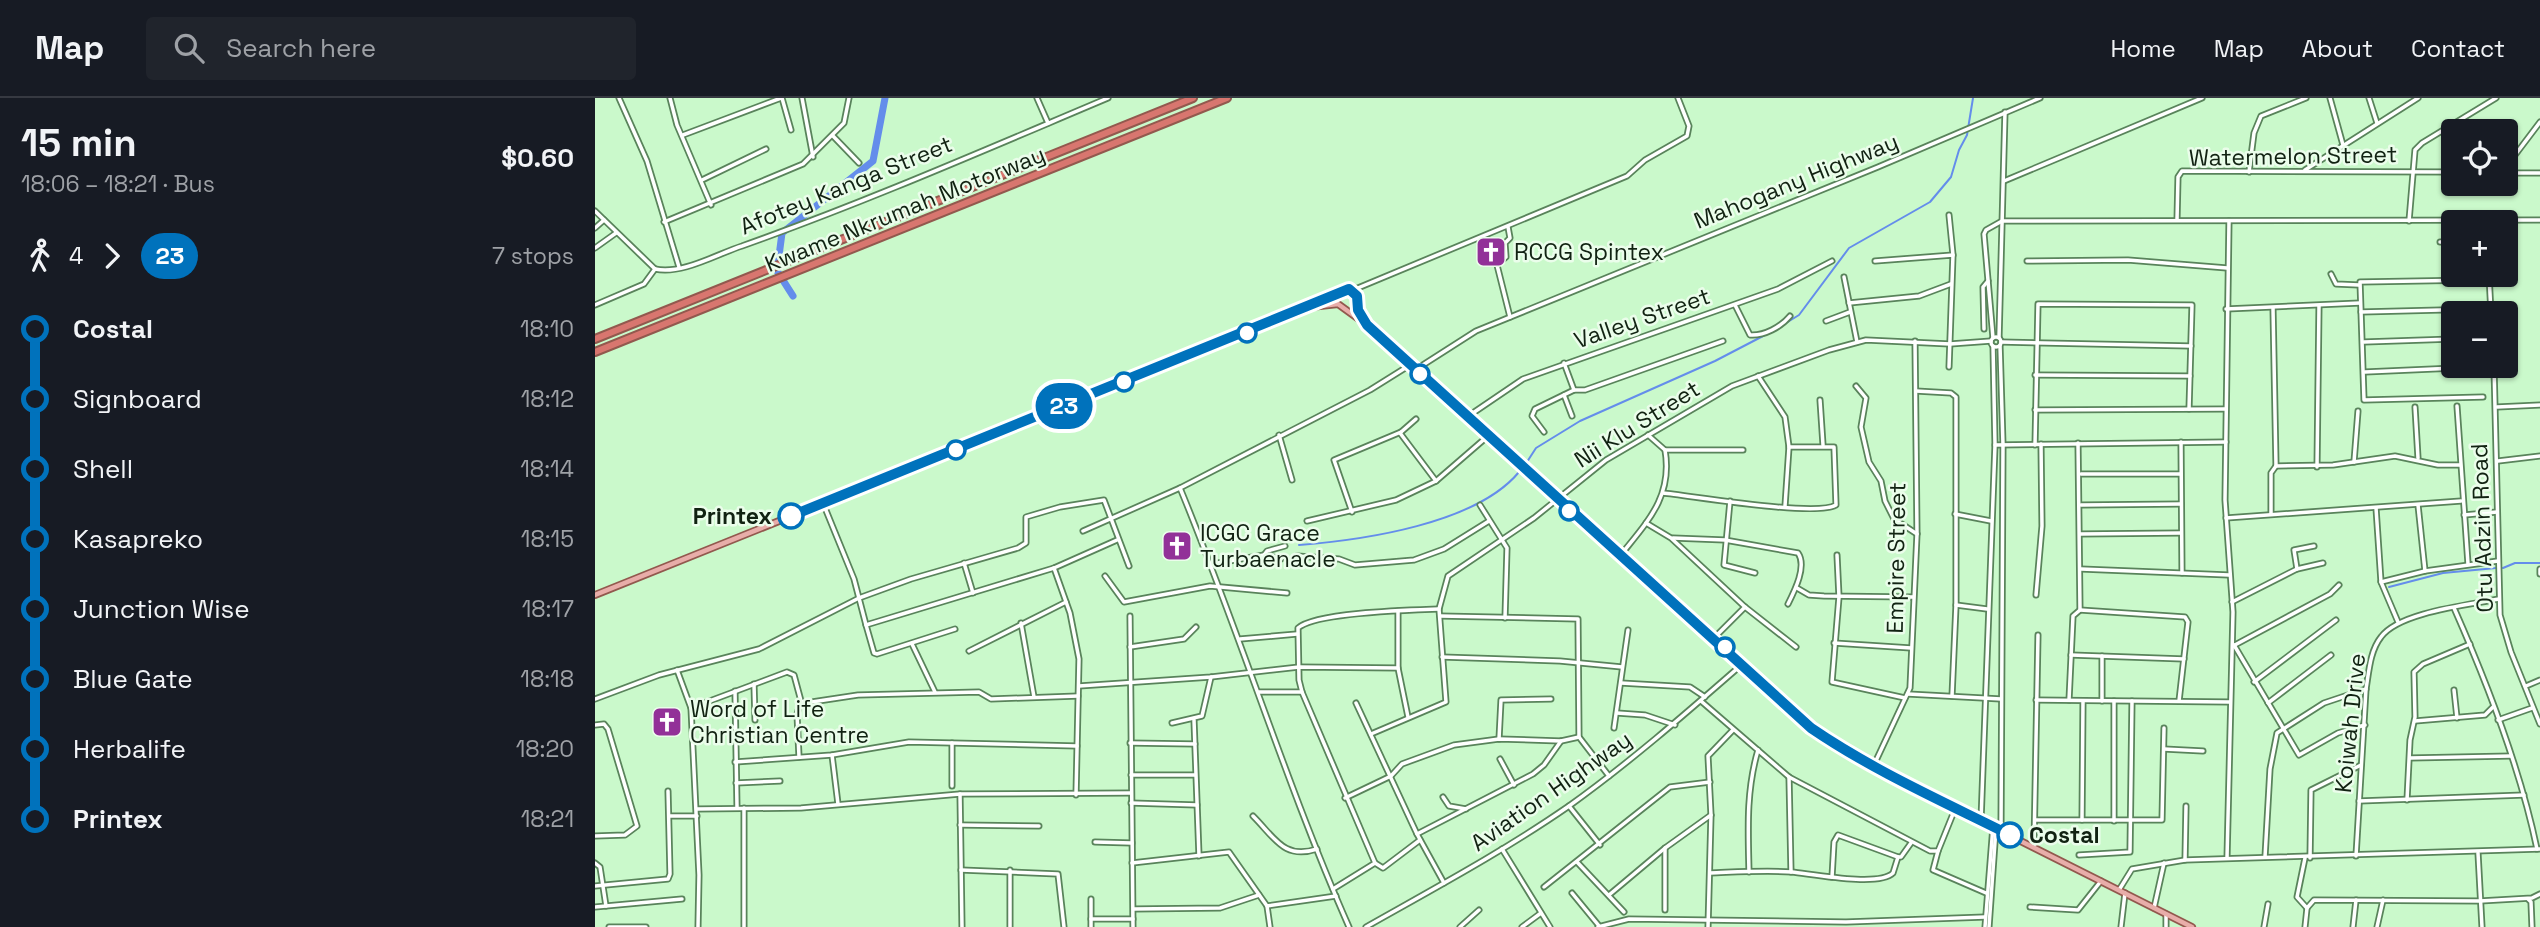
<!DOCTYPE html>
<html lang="en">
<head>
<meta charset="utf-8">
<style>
	body { margin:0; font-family:"Space Grotesk",sans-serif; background:#20242c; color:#f1f3f6; height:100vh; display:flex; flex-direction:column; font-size:26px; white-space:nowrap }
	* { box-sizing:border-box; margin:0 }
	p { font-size:23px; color:#9ea1a6 }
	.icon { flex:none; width:38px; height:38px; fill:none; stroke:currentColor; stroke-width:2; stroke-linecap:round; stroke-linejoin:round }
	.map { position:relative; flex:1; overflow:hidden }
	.side { display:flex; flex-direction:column; background:#171b24; width:595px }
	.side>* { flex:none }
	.badge { padding:0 14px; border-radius:23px; font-size:24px; line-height:46px }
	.controls { position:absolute; left:1846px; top:21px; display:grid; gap:14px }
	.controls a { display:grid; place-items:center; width:77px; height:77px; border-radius:7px; background:#171b24; box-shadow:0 2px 5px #0004; font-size:35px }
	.map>.badge { position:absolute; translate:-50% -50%; box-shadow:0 0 0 4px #fff }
	.legs { display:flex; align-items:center; gap:10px; height:77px; padding:0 21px; font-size:23px }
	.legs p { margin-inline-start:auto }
	.head { display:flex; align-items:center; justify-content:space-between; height:119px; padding:0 21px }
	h1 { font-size:38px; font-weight:700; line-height:52px }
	ul { padding:0 21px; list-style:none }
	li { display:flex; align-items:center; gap:24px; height:70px; font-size:26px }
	li i { display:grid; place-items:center; width:10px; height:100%; margin:0 9px; background:currentColor }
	li i::after { content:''; width:18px; height:18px; margin:-9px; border:5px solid; border-radius:50%; background:#171b24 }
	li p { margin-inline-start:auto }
	li:first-child i { background:linear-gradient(#0000 50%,currentColor 0) }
	li:last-child i { background:linear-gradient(currentColor 50%,#0000 0) }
	header { display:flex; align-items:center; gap:42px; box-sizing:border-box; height:98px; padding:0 35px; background:#171b24; border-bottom:2px solid #363941 }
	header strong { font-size:33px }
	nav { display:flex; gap:38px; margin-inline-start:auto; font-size:24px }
	.search { width:490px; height:63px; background:#20242c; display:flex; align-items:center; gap:18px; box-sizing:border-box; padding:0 24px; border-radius:7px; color:#9ea1a6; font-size:26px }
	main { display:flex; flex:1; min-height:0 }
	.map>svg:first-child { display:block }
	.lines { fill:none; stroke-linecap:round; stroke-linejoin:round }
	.stream { stroke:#648deb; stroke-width:2 }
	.river { stroke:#648deb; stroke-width:7 }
	.minor-casing { stroke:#59835b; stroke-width:7 }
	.major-casing { stroke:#92594e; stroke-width:8 }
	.highway-casing { stroke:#92594e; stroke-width:10 }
	.minor { stroke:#fff; stroke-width:3.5 }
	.major { stroke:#e8ada9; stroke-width:4.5 }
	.highway { stroke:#d8766f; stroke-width:6 }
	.line-1-casing { stroke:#fff; stroke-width:16 }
	.line-1 { stroke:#0072bc; stroke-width:10 }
	.stop-1-dot { fill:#fff; stroke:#0072bc; stroke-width:3.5 }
	.labels { text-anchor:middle; stroke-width:5; stroke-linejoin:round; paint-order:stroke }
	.street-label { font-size:23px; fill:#112212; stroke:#ebfdeb }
	.poi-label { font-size:23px; fill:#112212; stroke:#ebfdeb; text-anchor:start }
	.stop-label { font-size:23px; font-weight:bold; fill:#112212; stroke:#ebfdeb; text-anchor:end }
</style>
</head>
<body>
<header>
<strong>Map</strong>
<div class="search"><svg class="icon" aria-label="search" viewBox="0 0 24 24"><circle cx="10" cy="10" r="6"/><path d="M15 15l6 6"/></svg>Search here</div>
<nav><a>Home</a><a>Map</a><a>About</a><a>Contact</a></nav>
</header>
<main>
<section class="side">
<div class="head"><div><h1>15 min</h1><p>18:06 – 18:21 · Bus</p></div><b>$0.60</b></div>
<div class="legs"><svg class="icon" aria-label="walk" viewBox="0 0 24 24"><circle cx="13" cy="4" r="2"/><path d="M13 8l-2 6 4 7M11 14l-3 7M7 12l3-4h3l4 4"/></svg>4<svg class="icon" aria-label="forward" viewBox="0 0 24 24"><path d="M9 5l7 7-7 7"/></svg><b class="badge" style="background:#0072bc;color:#fff">23</b><p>7 stops</p></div>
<ul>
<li><i style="color:#0072bc"></i><b>Costal</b><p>18:10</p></li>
<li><i style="color:#0072bc"></i><span>Signboard</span><p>18:12</p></li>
<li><i style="color:#0072bc"></i><span>Shell</span><p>18:14</p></li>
<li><i style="color:#0072bc"></i><span>Kasapreko</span><p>18:15</p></li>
<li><i style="color:#0072bc"></i><span>Junction Wise</span><p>18:17</p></li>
<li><i style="color:#0072bc"></i><span>Blue Gate</span><p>18:18</p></li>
<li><i style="color:#0072bc"></i><span>Herbalife</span><p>18:20</p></li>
<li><i style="color:#0072bc"></i><b>Printex</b><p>18:21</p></li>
</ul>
</section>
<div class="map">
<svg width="1945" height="829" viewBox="0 0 1945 829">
	<rect width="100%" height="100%" fill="#caf9cb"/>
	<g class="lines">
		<g class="stream">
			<polyline points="1178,233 1204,217 1254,150 1335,104 1356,79 1364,52 1372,37 1378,0"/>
			<polyline points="930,367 941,350 985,323 1120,263 1170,237"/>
			<path d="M704 447C768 442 881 426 924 374"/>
			<polyline points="1908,470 1920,465 1945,465"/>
			<polyline points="1794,489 1848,475 1901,470"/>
		</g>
		<polyline class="river" points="198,198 177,165 184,158 187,135 278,63 290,0"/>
		<g class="minor-casing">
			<g id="minor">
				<polyline points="24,0 52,63 84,169"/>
				<polyline points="75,0 82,27 116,107"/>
				<polyline points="187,0 196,32"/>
				<polyline points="207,0 218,59"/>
				<polyline points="442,0 453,25"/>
				<polyline points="1735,0 1748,47"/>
				<polyline points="1774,0 1782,25"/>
				<polyline points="88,37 186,0"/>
				<polyline points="238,38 264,65"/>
				<polyline points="1911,69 1945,24"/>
				<polyline points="1710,72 1823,0"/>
				<polyline points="1654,74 1659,35 1666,18 1711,0"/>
				<polyline points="1911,75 1945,75"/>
				<polyline points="107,82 171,51"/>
				<polyline points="1409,83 1607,0"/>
				<polyline points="0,113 60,171"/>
				<polyline points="1354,117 1358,157"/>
				<polyline points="1582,122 1583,79 1587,73 1858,74"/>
				<polyline points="1814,123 1820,52 1827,45 1901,0"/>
				<polyline points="69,124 208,66 249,25 254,0"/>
				<polyline points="913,129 915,140 910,145 911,159 902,167 915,219"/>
				<polyline points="0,130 9,122"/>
				<polyline points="1845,144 1858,144"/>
				<polyline points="0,150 21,135"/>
				<polyline points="1280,163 1358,157 1354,269"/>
				<polyline points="1432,163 1533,162 1632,170"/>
				<path d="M60 171C87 177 122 156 147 148 271 104 392 51 513 0"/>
				<polyline points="1736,176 1741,186 1764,187"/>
				<polyline points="1894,177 1896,215"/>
				<polyline points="1249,179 1262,244"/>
				<polyline points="1880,182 1765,184 1769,302 1888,299"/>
				<polyline points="758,192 1032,78 1050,62 1092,38 1094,28 1083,0"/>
				<polyline points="1254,205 1324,198 1356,186"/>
				<polyline points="0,207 49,186 60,171"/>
				<path d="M1140 207 1155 237C1169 238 1186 229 1195 218"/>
				<polyline points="1631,211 1765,205"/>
				<polyline points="1766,214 1886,211"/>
				<polyline points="1231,223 1255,214"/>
				<polyline points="1389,231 1388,189 1393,183"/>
				<circle cx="1401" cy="244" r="5"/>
				<polyline points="1398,240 1389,136 1391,132 1407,123 1945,122"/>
				<polyline points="1404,240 1410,14"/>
				<polyline points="1406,244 1596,248"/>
				<polyline points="1769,244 1858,241"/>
				<polyline points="1405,247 1408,347 1406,732"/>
				<polyline points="969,265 979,292"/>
				<polyline points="1899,268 1905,517 1916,554 1945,626"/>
				<polyline points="820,272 881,233 1283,69 1445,0"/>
				<polyline points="1770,274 1883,269"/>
				<polyline points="1440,277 1595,278"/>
				<polyline points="1163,278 1190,319 1194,349 1190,408"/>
				<polyline points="1261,288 1271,300 1266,329 1274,364 1286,383 1290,403 1299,421 1322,436"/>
				<polyline points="1321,293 1356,295 1361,299 1361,507 1357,598"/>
				<polyline points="969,297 977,318"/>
				<polyline points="1225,302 1228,347"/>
				<polyline points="1862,308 1873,466"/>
				<polyline points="1820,309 1823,360"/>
				<polyline points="1902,309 1945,307"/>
				<polyline points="1440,312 1630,311"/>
				<polyline points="872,319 928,281 1183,191 1237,163"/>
				<polyline points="821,321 805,335 841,383"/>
				<polyline points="949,334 937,318 940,311 979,292 990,292 1128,243"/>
				<polyline points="684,337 697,382"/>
				<polyline points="1586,344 1587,475"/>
				<polyline points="1400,347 1631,344"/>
				<polyline points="1440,347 1443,206 1597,207 1594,311"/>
				<polyline points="1070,352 1148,352"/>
				<polyline points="1903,363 1945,358"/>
				<polyline points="1759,364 1763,313"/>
				<polyline points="1681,368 1738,367 1800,358 1843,367 1865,367"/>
				<polyline points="1722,369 1724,208"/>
				<polyline points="1486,376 1585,376"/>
				<path d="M585 390C645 535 691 686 754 829"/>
				<path d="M1068 395C1098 398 1221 419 1241 407L1239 349H1194"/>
				<polyline points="1135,403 1129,467 1160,475"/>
				<polyline points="228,405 259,481 271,527 459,470 522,442"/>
				<polyline points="885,407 912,450 910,520"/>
				<polyline points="1486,407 1586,406"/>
				<polyline points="1823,407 1830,473"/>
				<polyline points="1781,410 1786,484 1803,524"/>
				<polyline points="757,414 739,362 806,334"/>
				<polyline points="1360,416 1396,423"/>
				<polyline points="1676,416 1676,375 1681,368 1678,210"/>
				<polyline points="1869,417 1902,414"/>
				<polyline points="1631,420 1866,403"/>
				<polyline points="712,423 801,402 841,383 893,338"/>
				<polyline points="1051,425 1076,440 1150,509 1201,549"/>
				<polyline points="488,433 585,390 775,292 815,267"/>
				<polyline points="1485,436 1586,435"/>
				<path d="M1078 440 1130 442 1203 455C1212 468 1200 492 1193 506"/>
				<polyline points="1242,457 1244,499 1237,584 1310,600"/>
				<polyline points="702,458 744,461 760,467 819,462 849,451 894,423"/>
				<path d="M1025 458C1052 424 1078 399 1070 352L1053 337"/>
				<polyline points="686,461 669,457 672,453 690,448"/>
				<polyline points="369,465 378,495"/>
				<polyline points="617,466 669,457"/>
				<polyline points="459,470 475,515 484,561 481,697"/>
				<polyline points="1486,471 1634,477"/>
				<polyline points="1702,471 1728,465"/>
				<polyline points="1945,471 1945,476"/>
				<polyline points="510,478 529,504 615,488 692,495"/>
				<polyline points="1786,484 1830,473 1903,463"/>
				<polyline points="1202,490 1214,497 1229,498 1318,499"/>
				<polyline points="1441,497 1447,428 1446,346"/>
				<polyline points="1637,504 1702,471 1699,452 1719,448"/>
				<polyline points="1361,507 1392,511"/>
				<path d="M1859 510C1893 587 1925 669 1942 751"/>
				<polyline points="1485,512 1590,519 1593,524 1584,603"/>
				<polyline points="535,518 538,829"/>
				<polyline points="845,518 983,521 984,639 1014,678"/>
				<polyline points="426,525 439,599"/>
				<polyline points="271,527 279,555 282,556 360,531"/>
				<polyline points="1119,540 1150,509"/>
				<polyline points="645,541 702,536"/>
				<polyline points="1239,545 1316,550"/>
				<polyline points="317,546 340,594"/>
				<polyline points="1639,547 1704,657 1743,635 1770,627"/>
				<polyline points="1638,548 1735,496 1744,487"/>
				<polyline points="535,549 589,541 601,529"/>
				<polyline points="374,553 471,504"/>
				<polyline points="1476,557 1589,561"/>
				<polyline points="847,559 965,563 1027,569"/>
				<polyline points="803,570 803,513"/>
				<polyline points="82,572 96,610 104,777 103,829"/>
				<polyline points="1659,584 1741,522"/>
				<polyline points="1026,585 1095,589 1110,599"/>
				<polyline points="159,586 160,622"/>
				<polyline points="484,588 616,579 704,569 803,570 813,619"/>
				<polyline points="1931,588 1945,582"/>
				<polyline points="1859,592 1862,620"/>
				<polyline points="140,593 142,709"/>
				<polyline points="664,594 707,594"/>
				<polyline points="1313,596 1406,601"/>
				<polyline points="0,601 64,577 164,551 264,500 316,481 423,450 431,445 431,419 465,409 509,402 534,468"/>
				<polyline points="1441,602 1634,604"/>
				<polyline points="1474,602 1478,518 1485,512 1483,345"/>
				<polyline points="1106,603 1194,679 1335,753 1343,753 1360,711"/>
				<polyline points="1507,603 1507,558"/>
				<polyline points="761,605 822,736 849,785"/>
				<polyline points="1673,605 1736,557"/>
				<polyline points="96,610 192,574 199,577 206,603 210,605 263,597 384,594 396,601 483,598"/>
				<polyline points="1022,615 1050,617 1080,627"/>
				<polyline points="599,622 604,758"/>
				<polyline points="1903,622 1937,610"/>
				<polyline points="1820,623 1890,617 1898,609"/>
				<polyline points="577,625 607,618 616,579"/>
				<polyline points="0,627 9,626 13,631 42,728 30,737 0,738"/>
				<polyline points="1019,630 1033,532"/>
				<polyline points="776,636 851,604 844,511 853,478 939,420 1011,362 1137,288 1234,252 1271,242 1355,246 1396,243"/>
				<polyline points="904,641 906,602 956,601"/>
				<polyline points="357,645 357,688"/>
				<polyline points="535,645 600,646"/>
				<polyline points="1569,651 1608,653"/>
				<polyline points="237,657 243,706"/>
				<polyline points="204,659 202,616 206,603"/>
				<polyline points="1815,660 1916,658"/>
				<polyline points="905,661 919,687"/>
				<polyline points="140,664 237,657 314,644 482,648"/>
				<polyline points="1278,669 1315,590 1322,436 1320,243"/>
				<polyline points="536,677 600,677"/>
				<polyline points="1194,679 1196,774"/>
				<polyline points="141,685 185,683"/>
				<polyline points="365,696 367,829"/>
				<polyline points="848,699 854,708 871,711"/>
				<polyline points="750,700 796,678 807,666 859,647 904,641 966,643 984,639"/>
				<polyline points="1812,702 1815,642 1820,619 1819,574 1828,566 1875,546"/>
				<polyline points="1764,703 1929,697"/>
				<polyline points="536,705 602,707"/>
				<polyline points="974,708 1005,747"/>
				<polyline points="149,710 149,829"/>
				<polyline points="102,711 206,710 365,696 536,695"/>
				<polyline points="75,718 102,718"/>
				<path d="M658 718C680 740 689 762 722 751"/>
				<polyline points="1440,722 1567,722 1569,630"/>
				<polyline points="1487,722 1488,603"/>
				<polyline points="1386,723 1400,347 1398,248"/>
				<polyline points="1519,723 1519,603"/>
				<polyline points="365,727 444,728"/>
				<polyline points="822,736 938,676 949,667 966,643"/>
				<polyline points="500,744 537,745"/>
				<polyline points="1439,748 1443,537"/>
				<polyline points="1070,750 1070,812"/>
				<polyline points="907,751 955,829"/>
				<polyline points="1343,753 1338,772 1391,795"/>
				<polyline points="1883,755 1887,829"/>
				<polyline points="1484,757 1535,754 1537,603"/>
				<path d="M1761 758 1771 591C1774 573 1775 553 1786 539 1804 514 1874 507 1904 501"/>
				<polyline points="1670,759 1675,671 1682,635 1729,605 1771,591"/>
				<polyline points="1632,760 1638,514 1630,402 1634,123"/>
				<polyline points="1710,760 1702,799 1711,809"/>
				<polyline points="1715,760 1716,692 1766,667"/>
				<polyline points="1590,762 1591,708"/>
				<polyline points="982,764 1029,814"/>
				<polyline points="0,765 5,769 11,808"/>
				<polyline points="537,765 634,754 672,808 741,798"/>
				<polyline points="780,765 788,770 825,742"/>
				<polyline points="366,772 463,776 469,829"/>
				<polyline points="415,772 415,829"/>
				<path d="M1154 774C1153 731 1151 693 1163 652"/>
				<path d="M1115 775C1142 774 1170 772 1197 774 1217 776 1284 789 1298 775L1303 759"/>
				<polyline points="1237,779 1239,744 1243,737 1303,759 1306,759 1316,745"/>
				<polyline points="0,788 73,781 75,776 73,693"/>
				<polyline points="949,789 1075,689 1115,684"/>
				<path d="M738 791 780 765 707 594 704 582 703 530C721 514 817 512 844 511"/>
				<polyline points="1524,792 1537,771 1590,762 1945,751"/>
				<polyline points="977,795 1005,829"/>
				<polyline points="1014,797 1070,750 1116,717"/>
				<polyline points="1933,801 1936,804 1937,829"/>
				<polyline points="672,808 675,829"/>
				<polyline points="0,809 87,801"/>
				<polyline points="1435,809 1483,812 1506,783"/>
				<polyline points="1559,810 1569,765"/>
				<polyline points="1712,810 1719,802 1885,803 1937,800 1945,796"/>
				<polyline points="539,811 625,810 664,797"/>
				<polyline points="1571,816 1571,829"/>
				<polyline points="496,821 538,821"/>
				<polyline points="14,829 51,829"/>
				<polyline points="496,829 496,801"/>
				<path d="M771 829C840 790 909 753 974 708 1034 665 1089 617 1144 569"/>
				<polyline points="865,829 884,812"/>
				<polyline points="927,829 946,815"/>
				<polyline points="1003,829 1034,821 1251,824 1390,819"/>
				<polyline points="1113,829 1116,717 1113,658 1138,632"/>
				<polyline points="1390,829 1398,728"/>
				<polyline points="1394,829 1401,730"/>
				<polyline points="1526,829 1530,795"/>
				<polyline points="1669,829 1673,806"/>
				<polyline points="1710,829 1712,810"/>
				<polyline points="1758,829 1761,802"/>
				<polyline points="1782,829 1788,802"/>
			</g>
		</g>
		<g class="major-casing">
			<g id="major">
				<polyline points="720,206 750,192 758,192 762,198 763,212 771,225"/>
				<polyline points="0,497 716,209 743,206 772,227 1163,585 1216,630 1270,665 1597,829"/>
				<polyline points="1113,537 1165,581 1178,597"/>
			</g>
		</g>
		<g class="highway-casing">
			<g id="highway">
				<polyline points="0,241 598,0"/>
				<polyline points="0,254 632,0"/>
			</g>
		</g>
		<use href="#minor" class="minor"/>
		<use href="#major" class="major"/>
		<use href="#highway" class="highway"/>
	</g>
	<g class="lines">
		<g class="line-1-casing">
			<path id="line-1" d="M196 418 754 191 762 198 763 212 772 227 1216 630C1279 673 1347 703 1415 737"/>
		</g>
		<use href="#line-1" class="line-1"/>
	</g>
	<defs>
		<g id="church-square" transform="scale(1.575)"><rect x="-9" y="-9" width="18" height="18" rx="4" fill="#923198" stroke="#ebfdeb"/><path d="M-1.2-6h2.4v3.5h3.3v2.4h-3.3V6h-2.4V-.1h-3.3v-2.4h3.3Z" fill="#fff"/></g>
	</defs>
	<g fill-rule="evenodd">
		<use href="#church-square" x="896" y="154"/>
		<use href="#church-square" x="582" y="448"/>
		<use href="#church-square" x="72" y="624"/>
	</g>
	<g class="stop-1-dot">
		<circle cx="652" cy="235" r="9"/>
		<circle cx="825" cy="276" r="9"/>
		<circle cx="529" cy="284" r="9"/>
		<circle cx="361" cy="352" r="9"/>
		<circle cx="974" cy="413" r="9"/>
		<circle cx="196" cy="418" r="12"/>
		<circle cx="1130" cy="549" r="9"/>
		<circle cx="1415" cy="737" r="12"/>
	</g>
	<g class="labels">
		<g class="street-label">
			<text transform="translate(1698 58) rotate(-1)" y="8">Watermelon Street</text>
			<text transform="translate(1201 83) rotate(-22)" y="8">Mahogany Highway</text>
			<text transform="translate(251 87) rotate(-22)" y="8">Afotey Kanga Street</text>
			<text transform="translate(310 111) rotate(-22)" y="8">Kwame Nkrumah Motorway</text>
			<text transform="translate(1047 220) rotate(-19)" y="8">Valley Street</text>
			<text transform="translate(1042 326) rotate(-32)" y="8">Nii Klu Street</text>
			<text transform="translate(1887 430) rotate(-92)" y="8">Otu Adzin Road</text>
			<text transform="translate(1301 460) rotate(-89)" y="8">Empire Street</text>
			<text transform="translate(1755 625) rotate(-84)" y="8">Koiwah Drive</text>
			<text transform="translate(956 693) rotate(-35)" y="8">Aviation Highway</text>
		</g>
		<g class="poi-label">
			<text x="919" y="162">RCCG Spintex</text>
			<text x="605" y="443">ICGC Grace<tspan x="605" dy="26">Turbaenacle</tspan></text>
			<text x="95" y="619">Word of Life<tspan x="95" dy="26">Christian Centre</tspan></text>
		</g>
		<g class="stop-label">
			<text x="177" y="426">Printex</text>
			<text x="1434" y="745" text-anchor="start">Costal</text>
		</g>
	</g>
</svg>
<div class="controls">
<a><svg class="icon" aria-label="locate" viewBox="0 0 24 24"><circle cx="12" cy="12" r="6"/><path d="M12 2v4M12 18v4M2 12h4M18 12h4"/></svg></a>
<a>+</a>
<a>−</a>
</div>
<b class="badge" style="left:469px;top:308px;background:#0072bc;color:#fff">23</b>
</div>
</main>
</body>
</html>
